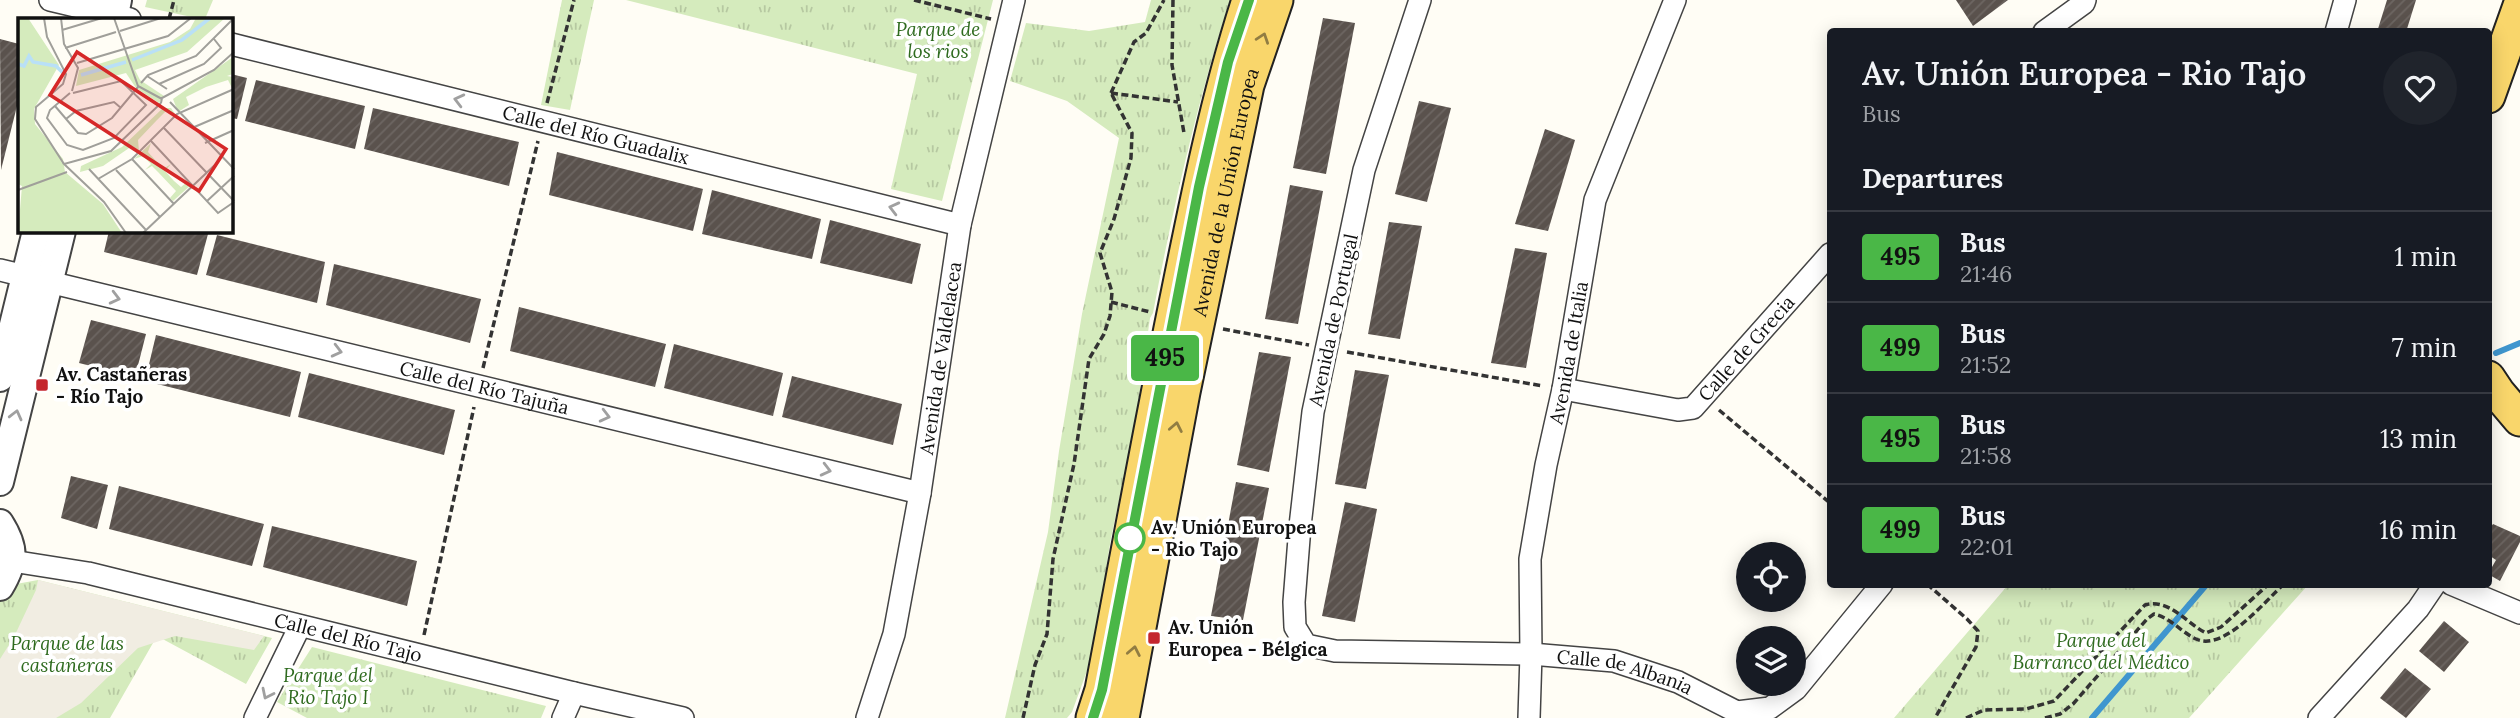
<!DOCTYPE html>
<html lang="en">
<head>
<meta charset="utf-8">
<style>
	body { margin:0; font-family:Lora,serif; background:#20242c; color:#f1f3f6; height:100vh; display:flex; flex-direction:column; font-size:26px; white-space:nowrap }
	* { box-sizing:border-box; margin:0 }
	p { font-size:23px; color:#9ea1a6 }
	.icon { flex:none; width:38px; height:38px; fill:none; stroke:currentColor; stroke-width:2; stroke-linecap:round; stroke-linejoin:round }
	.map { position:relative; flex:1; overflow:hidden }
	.drawer { position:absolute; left:1827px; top:28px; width:665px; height:560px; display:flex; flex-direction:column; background:#171b24; border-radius:7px; box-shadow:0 4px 18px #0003 }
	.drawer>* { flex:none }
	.badge { padding:0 14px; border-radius:5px; font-size:24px; line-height:46px }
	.tools { position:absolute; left:1736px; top:542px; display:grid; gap:14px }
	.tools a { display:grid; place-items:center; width:70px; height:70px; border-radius:50%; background:#171b24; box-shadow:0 4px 18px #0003; font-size:35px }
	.map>.badge { position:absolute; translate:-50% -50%; box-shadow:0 0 0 4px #fff }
	h2 { padding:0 35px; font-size:26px; line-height:63px }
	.round { display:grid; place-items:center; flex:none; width:74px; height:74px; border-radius:37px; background:#20242c }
	.overview { display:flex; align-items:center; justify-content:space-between; height:119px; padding:0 35px }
	h1 { font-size:33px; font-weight:600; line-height:52px }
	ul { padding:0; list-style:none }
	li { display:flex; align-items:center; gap:21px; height:91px; padding:0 35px; border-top:2px solid #363941 }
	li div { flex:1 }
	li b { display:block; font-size:26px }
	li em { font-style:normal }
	li .badge { min-width:77px; font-weight:700; text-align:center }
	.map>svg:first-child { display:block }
	.grass { fill:url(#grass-tufts) }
	.plaza { fill:#f1ede2 }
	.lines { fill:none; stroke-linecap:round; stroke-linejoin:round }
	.stream { stroke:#3f96cf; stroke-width:6 }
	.building { fill:url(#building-hatch) }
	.minor-casing { stroke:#444; stroke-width:24 }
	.tertiary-casing { stroke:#444; stroke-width:30 }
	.primary-casing { stroke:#222; stroke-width:37 }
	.path { stroke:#333; stroke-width:3.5; stroke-dasharray:7 3.5; stroke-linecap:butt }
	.minor { stroke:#fff; stroke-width:21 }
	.tertiary { stroke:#fff; stroke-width:26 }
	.primary { stroke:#f9d66b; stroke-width:33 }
	.oneway { stroke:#917d42 }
	.oneway2 { stroke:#a0a0a0 }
	.line-casing { stroke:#fff; stroke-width:16 }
	.line { stroke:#4ab747; stroke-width:10 }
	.poi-dot { fill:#c4262e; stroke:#fff; stroke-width:2.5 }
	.stop-dot { fill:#fff; stroke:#4ab747; stroke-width:3.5 }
	.labels { text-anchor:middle; stroke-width:7; stroke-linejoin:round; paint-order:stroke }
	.park-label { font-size:19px; font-style:italic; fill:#2f6b1f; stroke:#fff }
	.street-label { font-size:19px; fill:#111; stroke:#fff }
	.poi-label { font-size:19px; font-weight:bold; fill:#111; stroke:#fff; text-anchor:start }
	.stop-label { font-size:19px; font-weight:bold; fill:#111; stroke:#fff; text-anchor:start }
	.inset-river { fill:none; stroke:#b9e0f7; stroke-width:3.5 }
	.inset-road { fill:none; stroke:#a09f9a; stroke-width:2 }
	.view { fill:#d62828; fill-opacity:0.15; stroke:#d62828; stroke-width:3.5 }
	.inset-edge { fill:none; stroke:#111; stroke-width:3.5 }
</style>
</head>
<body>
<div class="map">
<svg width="2520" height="718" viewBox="0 0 2520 718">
	<defs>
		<pattern id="grass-tufts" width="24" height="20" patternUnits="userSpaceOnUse" patternTransform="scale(1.75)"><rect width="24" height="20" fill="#d5ebbd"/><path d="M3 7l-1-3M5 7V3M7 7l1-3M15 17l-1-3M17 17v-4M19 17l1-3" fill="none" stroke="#b6c8a1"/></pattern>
		<pattern id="building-hatch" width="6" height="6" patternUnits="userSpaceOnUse" patternTransform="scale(1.75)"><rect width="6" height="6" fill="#5a524d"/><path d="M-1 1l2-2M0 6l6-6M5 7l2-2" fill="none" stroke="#6d6662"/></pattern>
	</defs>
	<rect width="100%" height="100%" fill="#fffdf5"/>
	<g class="grass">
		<polygon points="147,0 213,0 205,19 201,19 145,7"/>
		<polygon points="562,0 594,0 570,110 541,105"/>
		<polygon points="626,0 993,0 942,201 891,189 917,74"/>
		<path d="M1151 0H1230C1197 103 1173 207 1153 313L1150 318 1135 426 1111 538 1092 657 1072 712 1067 718H1005L1048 532 1059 451 1082 314 1119 138 1067 101 1010 81 1026 23 1089 31 1145 22Z"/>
		<polygon points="38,580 272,638 246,684 157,636 110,718 0,718 0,587"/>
		<polygon points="2008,585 2008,584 2308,585 2189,718 1894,718"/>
		<polygon points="312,647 546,706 541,718 307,718 277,702"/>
	</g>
	<polygon class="plaza" points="38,580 264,636 254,650 175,636 138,648 81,703 56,718 0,718 0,659 14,637 36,590"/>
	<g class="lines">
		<g class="stream">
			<polyline points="2496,353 2520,343"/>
			<polyline points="2092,718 2207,584"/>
		</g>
	</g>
	<g class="building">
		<polygon points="1956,0 2008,0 1973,26"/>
		<polygon points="2387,0 2416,0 2406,32 2377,32"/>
		<polygon points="1323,18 1355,23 1326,174 1293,168"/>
		<polygon points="0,39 19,44 19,98 1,170"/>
		<polygon points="231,74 247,78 237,119 231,118"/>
		<polygon points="256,80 365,106 355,149 245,121"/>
		<polygon points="1419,101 1451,108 1427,202 1395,194"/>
		<polygon points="373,108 519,142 509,186 364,149"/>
		<polygon points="1545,129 1575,140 1548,231 1515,224"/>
		<polygon points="557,152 703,189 693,231 549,195"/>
		<polygon points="1290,185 1323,191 1298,324 1265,319"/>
		<polygon points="712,190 821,219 812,259 702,234"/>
		<polygon points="830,220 921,244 912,284 820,263"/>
		<polygon points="1389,222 1422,226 1400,339 1368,334"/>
		<polygon points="109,231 197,231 208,234 197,275 104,252"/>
		<polygon points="217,235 325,262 317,303 206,275"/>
		<polygon points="1515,248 1547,253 1526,368 1491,363"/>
		<polygon points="334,264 481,299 470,343 326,305"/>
		<polygon points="519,307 666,344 655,387 510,351"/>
		<polygon points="91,320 146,334 135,377 79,363"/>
		<polygon points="156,335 301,372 290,417 145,381"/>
		<polygon points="674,344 783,373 773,416 664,388"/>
		<polygon points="1259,352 1291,357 1269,472 1237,465"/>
		<polygon points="1355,370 1389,375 1366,489 1335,484"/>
		<polygon points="309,373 455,410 444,455 298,417"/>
		<polygon points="792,376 902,404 893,445 782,417"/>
		<polygon points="71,476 108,485 97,529 61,518"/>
		<polygon points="1236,482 1269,488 1243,620 1211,616"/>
		<polygon points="119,486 264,524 252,566 109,529"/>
		<polygon points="1345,502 1377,509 1355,622 1322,616"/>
		<polygon points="2493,524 2520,536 2520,542 2500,581 2488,574 2496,560 2490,556 2492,552 2488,551 2488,531"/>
		<polygon points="272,526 417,561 407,606 263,567"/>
		<polygon points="2444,621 2469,642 2444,672 2419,651"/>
		<polygon points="2405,668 2431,689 2406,718 2380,698"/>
	</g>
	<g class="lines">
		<g class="minor-casing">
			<g id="minor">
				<polyline points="50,0 130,19"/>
				<path id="s1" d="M1420 0 1364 170 1313 412 1300 526 1294 602 1295 627 1306 645 1335 651 1531 654 1614 661 1678 682 1737 712 1770 708 1796 689 1882 584"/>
				<polyline points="2044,32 2084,3 2085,0"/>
				<polyline points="2336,32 2345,0"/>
				<path id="s2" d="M231 44 960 225"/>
				<polyline points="0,270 25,276"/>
				<path id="s3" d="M49 282 920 493"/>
				<path id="s4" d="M1563 389 1678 410 1693 408 1830 254"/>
				<path id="s5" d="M12 561 88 573 574 693 683 718"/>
				<polyline points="2451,584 2520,613"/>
				<polyline points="255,718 300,626"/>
				<polyline points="563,718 574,693"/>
				<path id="s6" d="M867 718 894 634 920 493 960 225 1014 0"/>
				<path id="s7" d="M1529 718 1531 654 1530 559 1546 465 1563 389 1595 200 1675 0"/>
				<polyline points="2319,718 2418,609 2435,584"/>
			</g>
		</g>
		<g class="tertiary-casing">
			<g id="tertiary">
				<polyline points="89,19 93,0"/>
				<polyline points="114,19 118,0"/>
				<polyline points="0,378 36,231"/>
				<polyline points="0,482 62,231"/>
				<path d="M0 523C16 548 15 562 0 587"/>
			</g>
		</g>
		<g class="primary-casing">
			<g id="primary">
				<polyline points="2488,96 2520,6"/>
				<polyline points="2488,378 2498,393 2520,419"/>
				<path d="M1093 718 1102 690C1127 558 1151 425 1178 294 1198 195 1218 96 1249 0"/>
				<path id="s8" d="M1122 718 1183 392 1247 85 1276 0"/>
			</g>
		</g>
		<g class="path">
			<polyline points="914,0 991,19"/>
			<polyline points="1173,0 1172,65 1184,133"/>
			<polyline points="169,19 174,0"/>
			<polyline points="1111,93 1134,42 1146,33 1164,0"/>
			<polyline points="1111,93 1178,102"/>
			<polyline points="547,103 574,0"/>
			<polyline points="1111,302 1150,312"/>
			<polyline points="1223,329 1309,345"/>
			<polyline points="1347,352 1543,386"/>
			<polyline points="483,368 538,141"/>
			<polyline points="1719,410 1830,503"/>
			<polyline points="1927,584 1967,619 1978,631 1976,647 1935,718"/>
			<polyline points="424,635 474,407"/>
			<polyline points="1023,718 1035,665 1047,634 1053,559 1074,464 1089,359 1104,334 1110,316 1112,292 1100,253 1114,219 1131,158 1132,133 1111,93"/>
			<path d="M1966 718 1984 710 2026 709 2054 701 2145 605C2169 598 2186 623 2206 633L2221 627 2269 584"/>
			<path d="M2045 718 2060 714 2073 704 2147 619 2154 614C2171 618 2181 632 2196 639 2224 652 2264 602 2284 584"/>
		</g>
		<use href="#minor" class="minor"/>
		<use href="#tertiary" class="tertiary"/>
		<use href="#primary" class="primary"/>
	</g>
	<defs><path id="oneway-chevron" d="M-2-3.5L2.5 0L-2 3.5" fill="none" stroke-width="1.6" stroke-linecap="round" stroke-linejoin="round" transform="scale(1.75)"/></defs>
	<g class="oneway">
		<use href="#oneway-chevron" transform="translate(1263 38) rotate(-71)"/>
		<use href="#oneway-chevron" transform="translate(1176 427) rotate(-79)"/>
		<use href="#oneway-chevron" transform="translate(1134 651) rotate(-79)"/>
	</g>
	<g class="oneway2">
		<use href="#oneway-chevron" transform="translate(459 100) rotate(-166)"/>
		<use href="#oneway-chevron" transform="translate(894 208) rotate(-166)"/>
		<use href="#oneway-chevron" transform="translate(115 298) rotate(14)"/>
		<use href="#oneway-chevron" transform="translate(337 351) rotate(14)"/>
		<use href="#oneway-chevron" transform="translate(16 415) rotate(-76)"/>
		<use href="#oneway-chevron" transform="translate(605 416) rotate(14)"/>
		<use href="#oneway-chevron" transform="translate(826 470) rotate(14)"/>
		<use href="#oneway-chevron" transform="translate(267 694) rotate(116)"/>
	</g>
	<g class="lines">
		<g class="line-casing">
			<polyline id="line" points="1093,718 1102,690 1199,187 1228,62 1249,0"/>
		</g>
		<use href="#line" class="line"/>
	</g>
	<g class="poi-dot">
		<rect x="35" y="378" width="14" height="14" rx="3.5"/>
		<rect x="1147" y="631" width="14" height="14" rx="3.5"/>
	</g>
	<circle class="stop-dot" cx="1130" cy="538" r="14"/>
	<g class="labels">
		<g class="park-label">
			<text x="938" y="36">Parque de<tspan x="938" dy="22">los rios</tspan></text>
			<text x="2101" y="647">Parque del<tspan x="2101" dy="22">Barranco del Médico</tspan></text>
			<text x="67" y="650">Parque de las<tspan x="67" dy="22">castañeras</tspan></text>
			<text x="328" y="682">Parque del<tspan x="328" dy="22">Rio Tajo I</tspan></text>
		</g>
		<g class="street-label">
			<text dy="7" stroke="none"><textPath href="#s2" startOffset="376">Calle del Río Guadalix</textPath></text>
			<text dy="7" stroke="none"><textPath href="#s8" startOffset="536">Avenida de la Unión Europea</textPath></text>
			<text transform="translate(1333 320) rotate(-78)" y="7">Avenida de Portugal</text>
			<text dy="7" stroke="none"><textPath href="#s4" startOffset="212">Calle de Grecia</textPath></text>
			<text dy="7" stroke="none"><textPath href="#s7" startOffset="369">Avenida de Italia</textPath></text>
			<text dy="7" stroke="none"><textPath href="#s6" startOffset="368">Avenida de Valdelacea</textPath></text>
			<text dy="7" stroke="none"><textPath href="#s3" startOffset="448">Calle del Río Tajuña</textPath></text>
			<text dy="7" stroke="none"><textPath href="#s5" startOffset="345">Calle del Río Tajo</textPath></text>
			<text dy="7" stroke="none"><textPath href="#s1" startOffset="985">Calle de Albania</textPath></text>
		</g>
		<g class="poi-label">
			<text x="56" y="381">Av. Castañeras<tspan x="56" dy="22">- Río Tajo</tspan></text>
			<text x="1168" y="634">Av. Unión<tspan x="1168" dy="22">Europea - Bélgica</tspan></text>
		</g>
		<g class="stop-label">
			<text x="1151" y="534">Av. Unión Europea<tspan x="1151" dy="22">- Rio Tajo</tspan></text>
		</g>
	</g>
	<g transform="translate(18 18)">
		<rect width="215" height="215" fill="#fffdf5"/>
		<path d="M0 0H10L41 47 16 91 17 106 45 141 47 154 85 186 104 215H0L4 168 0 166ZM178 0H207L169 34 117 52 122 62 146 78 141 85 118 70 108 55 58 68 61 52 152 24 172 11ZM215 39V56L209 58 215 59 214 70 210 62 188 69 168 79 171 87 160 94 155 81ZM145 90H153L157 96 149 92 139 102 120 122 121 133 114 128 85 148 62 154 63 148 104 129ZM133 125 130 134 145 151 153 146 147 153 156 163 163 169 169 164 173 167 155 183 152 180 158 173 140 154 134 148 127 152 133 146 125 138 116 141Z" fill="#d5ebbd"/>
		<path class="inset-river" d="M114 42 164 22 192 0M0 46 6 48 11 38 15 44 38 48 46 56M63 57 108 44"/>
		<path class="inset-road" d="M26 0 29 19 48 56 45 66 18 89 17 101 46 146M43 0 46 26 60 50 54 73M96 0 120 68 144 81M44 12 84 0M102 13 143 0M47 30 98 14M59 45 150 18 173 0M129 58 149 71M123 65 130 57 178 38 216 0M141 66 186 46 203 30 196 21M52 75 32 92 29 100 49 127 65 132 96 120 128 87 103 63 55 75M152 84 216 151M143 85 144 80 196 52 216 34M37 88 60 115 68 116 94 100 120 69M48 101 58 93 96 84 103 90M145 109 189 155M174 110 216 92M133 123 200 195 216 184M187 125 216 112M114 141 156 186M71 151 128 212M98 152 142 199M190 156 216 183M80 161 114 141 159 96 216 71M0 172 49 154M189 183 216 158M108 215 86 184 46 146 93 133 143 85M125 215 201 143"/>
		<path class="view" d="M59 34 208 131 181 173 32 77Z"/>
		<rect width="215" height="215" class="inset-edge"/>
	</g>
</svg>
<div class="tools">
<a><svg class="icon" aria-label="locate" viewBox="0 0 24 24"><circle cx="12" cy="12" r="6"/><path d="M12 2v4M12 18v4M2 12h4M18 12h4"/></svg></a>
<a><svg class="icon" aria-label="layers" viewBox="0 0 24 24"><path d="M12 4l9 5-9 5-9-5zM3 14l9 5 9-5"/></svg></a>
</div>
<b class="badge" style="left:1165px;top:358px;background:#4ab747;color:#111">495</b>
<section class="drawer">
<div class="overview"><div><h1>Av. Unión Europea - Rio Tajo</h1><p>Bus</p></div><a class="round"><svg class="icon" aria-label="heart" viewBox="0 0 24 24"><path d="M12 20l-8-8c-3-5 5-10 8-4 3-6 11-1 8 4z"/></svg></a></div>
<h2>Departures</h2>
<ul>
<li><span class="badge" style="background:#4ab747;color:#111">495</span><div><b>Bus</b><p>21:46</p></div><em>1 min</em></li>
<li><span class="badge" style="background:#4ab747;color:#111">499</span><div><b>Bus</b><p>21:52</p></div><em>7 min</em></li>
<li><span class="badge" style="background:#4ab747;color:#111">495</span><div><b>Bus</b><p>21:58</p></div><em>13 min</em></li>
<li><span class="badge" style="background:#4ab747;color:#111">499</span><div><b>Bus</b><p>22:01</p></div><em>16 min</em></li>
</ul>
</section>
</div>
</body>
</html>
